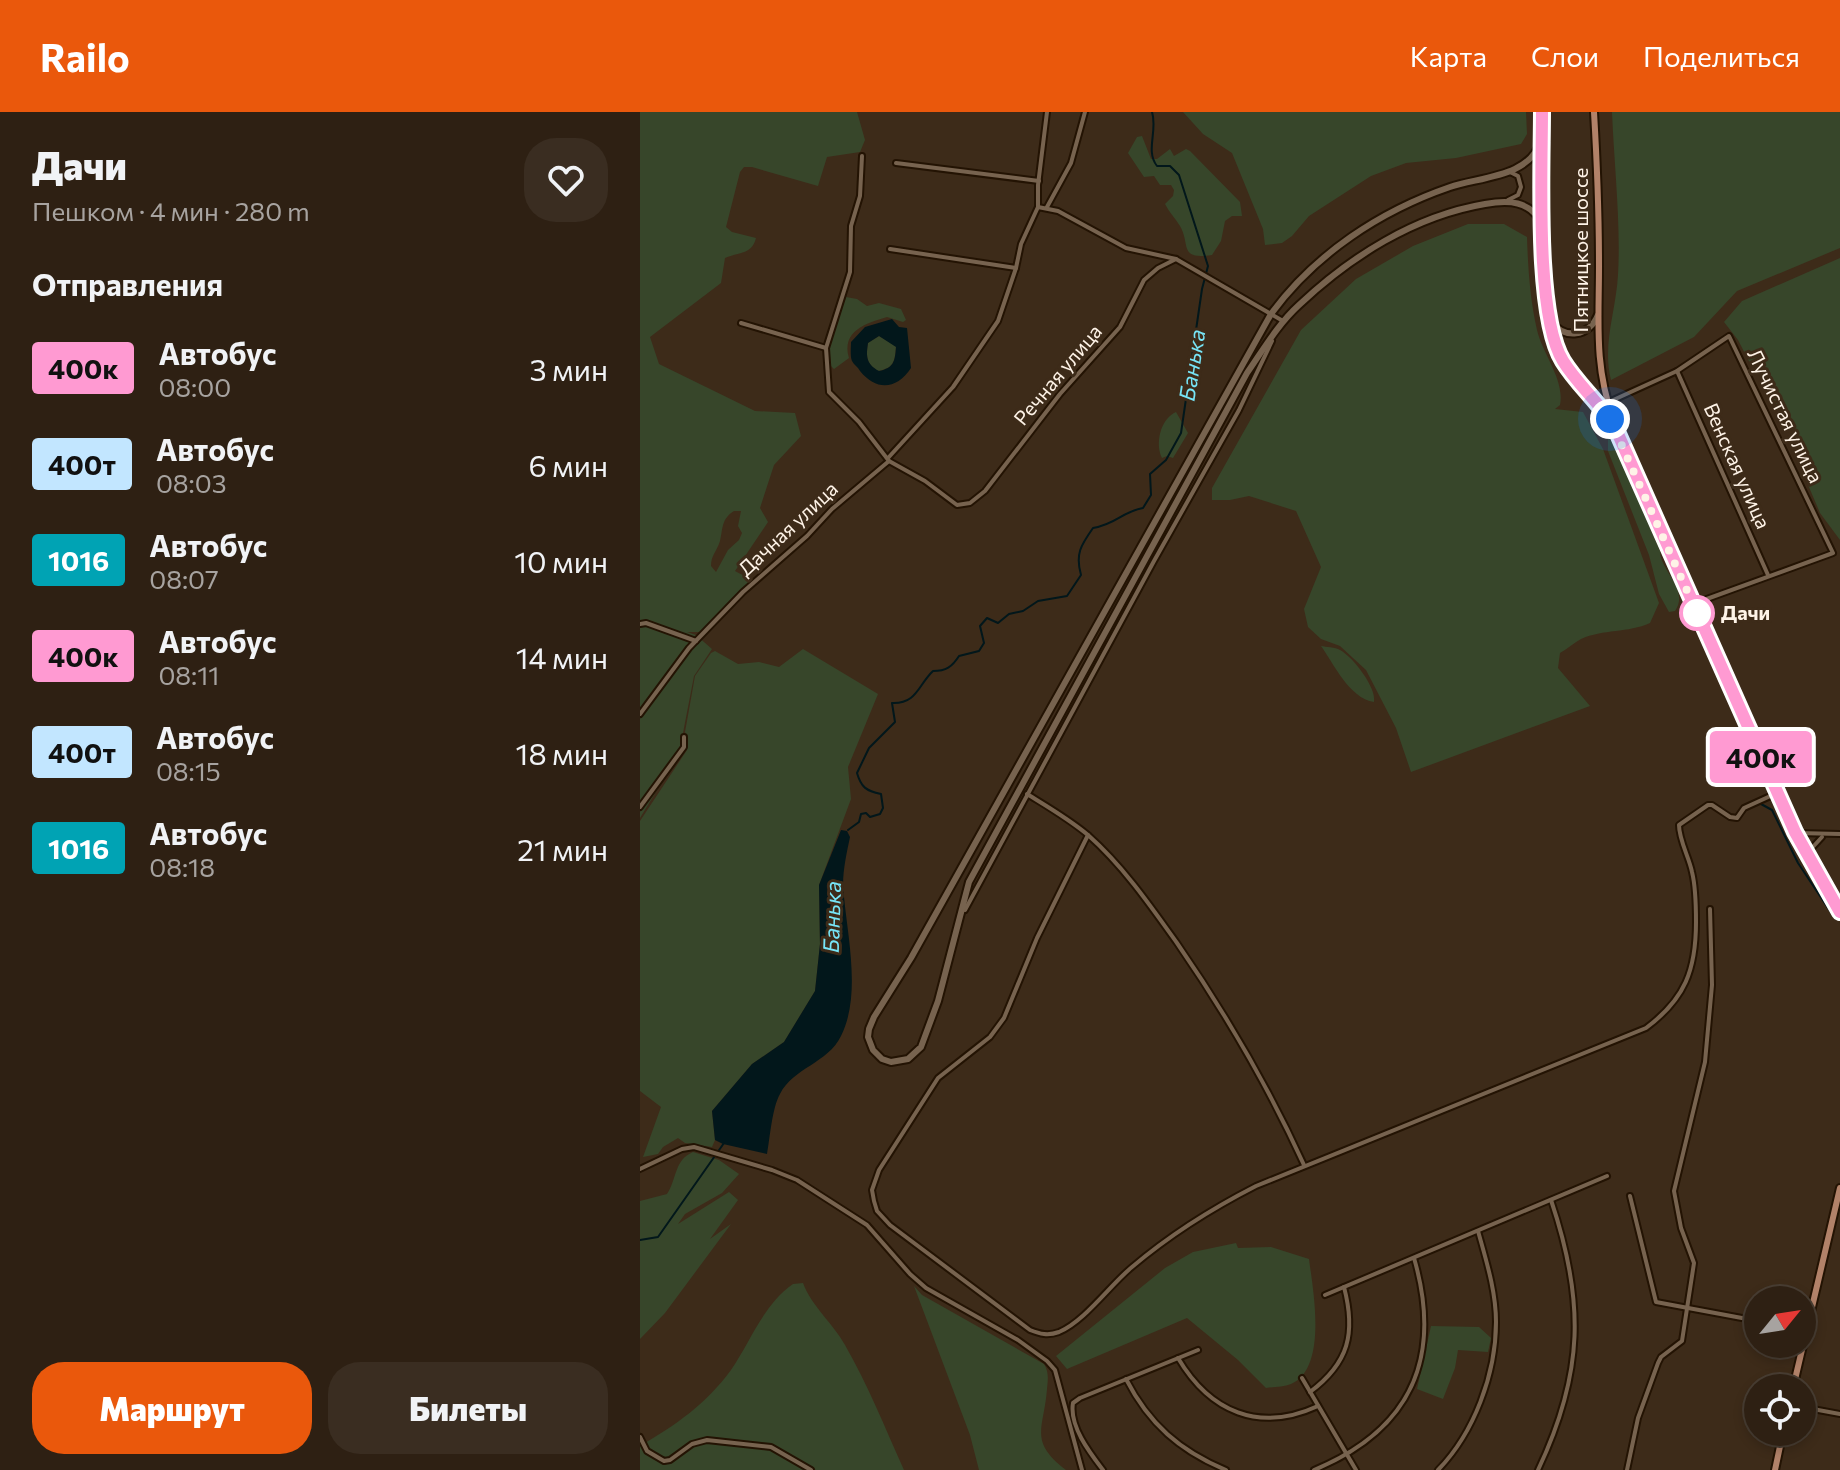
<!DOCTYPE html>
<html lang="ru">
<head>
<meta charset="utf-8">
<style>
	body { margin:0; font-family:Commissioner,sans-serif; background:#3a2d21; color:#f1f3f6; height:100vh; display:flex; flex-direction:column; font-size:30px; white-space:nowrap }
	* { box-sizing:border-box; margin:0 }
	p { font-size:26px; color:#a7a3a0 }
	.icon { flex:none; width:44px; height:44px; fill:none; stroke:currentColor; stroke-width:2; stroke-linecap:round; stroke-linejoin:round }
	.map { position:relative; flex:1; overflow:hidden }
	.side { display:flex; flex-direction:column; background:#2e2013; width:640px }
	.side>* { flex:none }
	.badge { padding:0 16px; border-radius:6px; font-size:28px; line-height:52px }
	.needle { width:52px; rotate:60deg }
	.controls { position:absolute; left:1104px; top:1174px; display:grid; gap:16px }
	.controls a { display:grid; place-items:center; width:72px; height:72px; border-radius:50%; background:#2e2013; box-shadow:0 4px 12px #0003,0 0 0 2px #493e33; font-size:40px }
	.you { position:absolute; width:40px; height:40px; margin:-20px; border:6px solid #fff; border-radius:50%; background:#1a73e8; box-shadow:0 0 0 12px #1a73e833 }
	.map>.badge { position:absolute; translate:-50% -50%; box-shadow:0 0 0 4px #fff }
	h2 { padding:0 32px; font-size:30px; line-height:72px }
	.round { display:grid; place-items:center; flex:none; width:84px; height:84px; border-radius:32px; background:#3a2d21 }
	.summary { display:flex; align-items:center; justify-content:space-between; height:136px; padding:0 32px }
	h1 { font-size:38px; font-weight:800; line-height:60px }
	.cta { display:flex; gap:16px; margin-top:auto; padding:16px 32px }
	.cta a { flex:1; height:92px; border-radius:32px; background:#ea580c; color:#fff; font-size:32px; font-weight:800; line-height:92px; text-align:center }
	.cta a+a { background:#3a2d21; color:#f1f3f6 }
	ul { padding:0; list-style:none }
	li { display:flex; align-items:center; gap:24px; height:96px; padding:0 32px }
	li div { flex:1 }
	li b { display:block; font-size:30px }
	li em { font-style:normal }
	li .badge { min-width:88px; font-weight:700; text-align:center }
	header { display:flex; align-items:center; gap:48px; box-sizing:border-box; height:112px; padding:0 40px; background:#ea580c; color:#fff }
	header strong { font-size:38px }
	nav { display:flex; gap:44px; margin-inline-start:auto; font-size:28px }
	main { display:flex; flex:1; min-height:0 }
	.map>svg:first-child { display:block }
	.green { fill:#37462a; fill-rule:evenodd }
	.water { fill:#02171b; fill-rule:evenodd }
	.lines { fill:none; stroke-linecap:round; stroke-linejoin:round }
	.stream { stroke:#02171b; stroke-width:2 }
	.street-casing { stroke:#231303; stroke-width:8 }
	.secondary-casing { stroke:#231303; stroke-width:10 }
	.primary-casing { stroke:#231303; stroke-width:10 }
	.street { stroke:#77634f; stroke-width:4 }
	.secondary { stroke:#77634f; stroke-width:6 }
	.primary { stroke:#b28269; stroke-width:6 }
	.line-casing { stroke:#fff; stroke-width:18 }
	.line { stroke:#ff9ad2; stroke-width:12 }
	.walk { stroke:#fef3e7; stroke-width:8; stroke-dasharray:0 14.4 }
	.stop-dot { fill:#fff; stroke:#ff9ad2; stroke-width:4 }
	.labels { text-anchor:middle; stroke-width:6; stroke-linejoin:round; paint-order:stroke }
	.street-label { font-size:20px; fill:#fef3e7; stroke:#3d2b19 }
	.stop-label { font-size:20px; font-weight:bold; fill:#fef3e7; stroke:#3d2b19; text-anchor:start }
	.water-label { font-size:22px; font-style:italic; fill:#77e5f7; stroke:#3d2b19 }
</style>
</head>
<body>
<header>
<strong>Railo</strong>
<nav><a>Карта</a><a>Слои</a><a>Поделиться</a></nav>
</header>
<main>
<section class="side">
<div class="summary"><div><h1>Дачи</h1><p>Пешком · 4 мин · 280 m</p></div><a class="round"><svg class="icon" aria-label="heart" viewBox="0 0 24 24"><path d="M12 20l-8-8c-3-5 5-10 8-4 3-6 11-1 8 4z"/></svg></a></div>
<h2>Отправления</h2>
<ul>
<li><span class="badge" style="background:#ff9ad2;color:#111">400к</span><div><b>Автобус</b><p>08:00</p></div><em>3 мин</em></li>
<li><span class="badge" style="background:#c2e6ff;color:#111">400т</span><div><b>Автобус</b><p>08:03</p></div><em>6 мин</em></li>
<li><span class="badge" style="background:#00a3b4;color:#fff">1016</span><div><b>Автобус</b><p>08:07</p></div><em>10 мин</em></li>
<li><span class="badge" style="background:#ff9ad2;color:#111">400к</span><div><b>Автобус</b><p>08:11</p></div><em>14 мин</em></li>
<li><span class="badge" style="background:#c2e6ff;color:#111">400т</span><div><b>Автобус</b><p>08:15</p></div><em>18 мин</em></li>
<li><span class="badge" style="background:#00a3b4;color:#fff">1016</span><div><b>Автобус</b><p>08:18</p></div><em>21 мин</em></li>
</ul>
<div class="cta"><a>Маршрут</a><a>Билеты</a></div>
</section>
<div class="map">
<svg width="1200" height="1358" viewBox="0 0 1200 1358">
	<rect width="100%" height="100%" fill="#3d2b19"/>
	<g class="green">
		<path d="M0 0H217L225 28 220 40 187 45 178 74 112 55H104L100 60 86 115 92 120 116 126C112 143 98 140 85 146L81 171 10 225 19 252 115 299 155 301 161 324 134 353 120 396 128 410 95 459 108 466 110 472 98 480 60 520H47L56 523 72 537 54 564 43 621 47 625 45 620 55 564 71 541 75 539 98 552 119 550 139 555 163 537 238 582 208 655 211 687 179 773 180 832 175 879 144 930 112 952 72 999 75 1028 72 1035 45 1031 38 1026 23 1035 18 1042 3 1045 21 995 0 979V709L47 638V629L0 706ZM94 399H101L98 414 102 421 99 428 88 438 76 460 71 454C71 443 77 439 80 429 83 417 81 407 94 399Z"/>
		<polygon points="543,0 886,0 887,22 881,32 816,46 766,51 731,64 669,104 652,124 642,131 625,133 623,117 592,41 563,22"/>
		<path d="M972 0H1200V136L1097 179 1054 225 971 268C962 233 976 199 978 163 981 112 974 51 972 0Z"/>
		<path d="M502 24 511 47H517L530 37 534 44 546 37 550 39 600 90 602 104H592L585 109 581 129 572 143C538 148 551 133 540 114 535 106 529 100 525 92L533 84 534 78 531 73H520L514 64 504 65 488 41 497 25Z"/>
		<path d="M828 112H864L887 125C888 156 890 187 897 218 903 243 925 268 920 293L915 297 943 300 963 337 1019 491 1010 511C988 521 963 517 941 527 934 531 927 537 920 541L918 556 950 594 771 660 756 616 726 558 700 534 681 527 668 515 664 497 681 455 656 399 609 384 590 388H572V376L661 218 716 167 773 134Z"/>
		<polygon points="1200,146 1200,428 1180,401 1160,354 1167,343 1153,315 1143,310 1127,271 1132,265 1120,253 1112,255 1098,228 1084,210 1102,189"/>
		<path d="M206 185 217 187 227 194 239 191 261 197 266 208 263 210 247 205C226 211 201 219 209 246L194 257 191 254 189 235Z"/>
		<path d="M239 224 256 234C255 249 254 256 238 259 226 252 226 244 228 231Z"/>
		<path d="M536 300 548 321 533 346 527 344 522 346C515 332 520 307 536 300Z"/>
		<path d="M968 325 974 333 1020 439C1020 459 1050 477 1035 499L1029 500 1019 482 1009 443 968 339Z"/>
		<path d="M681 534C686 535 695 535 700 538 713 545 737 576 734 590 709 586 694 552 681 534Z"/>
		<path d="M53 1040 79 1048 99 1062 82 1081 45 1102 38 1112 89 1080 98 1088 70 1127 91 1112 25 1201 0 1227V1089L27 1082C37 1067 34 1048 53 1040Z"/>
		<path d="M596 1131 598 1136 631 1135 669 1147C673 1178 688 1256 651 1272 644 1275 633 1275 626 1276L598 1248 547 1206 427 1257 416 1244 525 1156 553 1140Z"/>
		<path d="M163 1171C172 1195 193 1211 205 1233 228 1273 245 1316 264 1358H0V1334C36 1313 66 1292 91 1258 111 1229 123 1193 153 1172Z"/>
		<path d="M274 1174 282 1183 404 1252C409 1260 408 1267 407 1277 404 1317 388 1329 426 1358H339L330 1323Z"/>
		<polygon points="791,1214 839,1215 851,1226 848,1240 818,1238 815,1256 803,1287 777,1277"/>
	</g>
	<g class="water">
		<path d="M252 207 259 215 267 216 271 256C257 277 237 280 220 259 218 255 214 253 212 249 210 244 211 235 211 230L225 215ZM239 224 256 235C255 249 254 256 239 259 226 252 226 244 228 231Z"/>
		<path d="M201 718 207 719 210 725C206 744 201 766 204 785 208 827 221 884 201 924 188 951 153 956 140 982 132 996 130 1026 127 1042L83 1032 75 1028 72 999 112 952 144 930 175 879 180 832 179 773Z"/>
	</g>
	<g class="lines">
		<g class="stream">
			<polyline points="1121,692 1132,698 1158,751 1194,805"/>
			<path d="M208 718 219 710 221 702 226 701 230 705 240 702 243 696 241 682C226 679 221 675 217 661L229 636 255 610 252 591C277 592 278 573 293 559 306 559 312 555 319 544L339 539 344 531 340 514 347 506 358 511 369 502 383 499 398 489 427 484 441 463C435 442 441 433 453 416 477 412 481 400 503 396L511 383 510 362 526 348 541 321 562 177 568 154 539 63 530 54H517C505 39 518 18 512 0"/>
			<polyline points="0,1128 18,1125 84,1031"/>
		</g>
		<g class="street-casing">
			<g id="street">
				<polyline points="222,44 220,84 211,114 210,160 186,236 189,280 219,310 249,349 285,369 317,393 330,391 345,379 420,282 480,215 504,168 518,156 536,147"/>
				<polyline points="256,51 399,69"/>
				<polyline points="868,88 878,83 881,75 878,64 870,60"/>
				<polyline points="398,95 418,99 486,136 536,147 643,209"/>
				<polyline points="407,95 431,51 445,0"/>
				<polyline points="250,137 376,156"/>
				<polyline points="101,211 186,236"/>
				<polyline points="1037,259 1128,463"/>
				<polyline points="960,294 1037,259 1089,224 1193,441 1053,492"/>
				<polyline points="248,346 313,275 358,209 376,156 381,132 398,95 398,73 407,0"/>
				<polyline points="0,512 6,511 56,529"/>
				<polyline points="0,602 49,536 103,480 167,424 192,397 249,349"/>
				<path d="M387 682C408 695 429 707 448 723 483 754 510 793 537 831 586 902 628 974 664 1053"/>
				<polyline points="0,695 44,635 44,625"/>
				<polyline points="1157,721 1200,722"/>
				<path d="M448 723 397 826 364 906 350 925 298 966 239 1058 232 1078 234 1089 237 1099 250 1113 390 1218C400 1222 408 1224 419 1220 445 1209 470 1173 492 1155 531 1122 571 1097 616 1074L1006 916C1045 887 1056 858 1056 810 1056 793 1056 776 1052 760 1049 745 1039 728 1039 713L1068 693H1072L1090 705 1097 706 1104 696 1137 681"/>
				<polyline points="1170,748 1171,737 1182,725"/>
				<polyline points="325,798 514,449 599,298 632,229"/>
				<polyline points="0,1057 42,1037 54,1035 132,1058 157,1068 227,1113 270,1162 286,1176 378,1228 407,1249 415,1258 442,1358"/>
				<polyline points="990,1084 1016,1190 1118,1209"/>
				<polyline points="685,1183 967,1064"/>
				<path d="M538 1246C570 1300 619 1321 678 1294"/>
				<polyline points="662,1266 716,1358"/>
				<path d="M486 1267C509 1312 540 1339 586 1358"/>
				<path d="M670 1280C709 1251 716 1221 704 1175"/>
				<polyline points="1162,1295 1200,1302"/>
				<polyline points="0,1325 7,1339 24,1349 30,1348 52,1332 67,1328 131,1335 171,1358"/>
				<path d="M463 1358C450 1341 429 1314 433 1291L440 1286 558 1238"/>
				<path d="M674 1358C771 1318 803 1246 774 1146"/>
				<path d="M798 1358C834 1321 856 1262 856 1210 856 1179 846 1148 838 1119"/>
				<path d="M898 1358C944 1261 945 1189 911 1088"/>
				<polyline points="987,1358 998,1306 1018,1251 1021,1245 1042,1229 1054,1151 1041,1116 1034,1079 1065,950 1072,873 1070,797"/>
			</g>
		</g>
		<g class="secondary-casing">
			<g id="secondary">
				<path d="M900 30C890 65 839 65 810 75 740 99 675 142 631 202L271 846 234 905 229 917 228 925 233 938 242 947 251 950 268 947 281 935 298 889 329 770 607 261C623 238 638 212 659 193 710 145 774 104 845 92 868 88 890 88 902 112"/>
				<path d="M911 209C924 228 949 225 958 203"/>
			</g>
		</g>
		<g class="primary-casing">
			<g id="primary">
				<path d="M902 0C902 57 895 204 923 249 939 275 963 294 978 322L1155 720 1177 765 1200 800"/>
				<path d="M954 0C957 51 959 103 959 154 959 211 954 252 973 307"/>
				<polyline points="1153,1276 1200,1076"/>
				<polyline points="1135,1358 1143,1320"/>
			</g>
		</g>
		<use href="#street" class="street"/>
		<use href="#secondary" class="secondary"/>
		<use href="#primary" class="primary"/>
	</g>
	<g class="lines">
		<g class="line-casing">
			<path id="line" d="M902 0C902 57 895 204 923 249 939 275 964 294 978 322L1155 720 1200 800"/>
		</g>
		<use href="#line" class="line"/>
		<polyline class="walk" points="970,307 1057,501"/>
	</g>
	<circle class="stop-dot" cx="1057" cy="501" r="16"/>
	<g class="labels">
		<g class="street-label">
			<text transform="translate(941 138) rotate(-90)" y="7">Пятницкое шоссе</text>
			<text transform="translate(418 263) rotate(-50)" y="7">Речная улица</text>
			<text transform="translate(1145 304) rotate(64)" y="7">Лучистая улица</text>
			<text transform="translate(1097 354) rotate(66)" y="7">Венская улица</text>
			<text transform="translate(148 417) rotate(-43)" y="7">Дачная улица</text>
		</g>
		<g class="stop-label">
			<text x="1081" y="508">Дачи</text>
		</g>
		<g class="water-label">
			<text transform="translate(552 253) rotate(-81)" y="8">Банька</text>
			<text transform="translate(192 805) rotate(-88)" y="8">Банька</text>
		</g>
	</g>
</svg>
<div class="controls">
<a><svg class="needle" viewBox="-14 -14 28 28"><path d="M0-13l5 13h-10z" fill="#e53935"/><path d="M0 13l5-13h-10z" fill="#a7a3a0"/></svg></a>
<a><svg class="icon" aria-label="locate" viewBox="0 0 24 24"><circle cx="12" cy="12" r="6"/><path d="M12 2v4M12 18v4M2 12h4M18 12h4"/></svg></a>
</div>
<div class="you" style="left:970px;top:307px"></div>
<b class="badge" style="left:1121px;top:645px;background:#ff9ad2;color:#111">400к</b>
</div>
</main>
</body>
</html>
